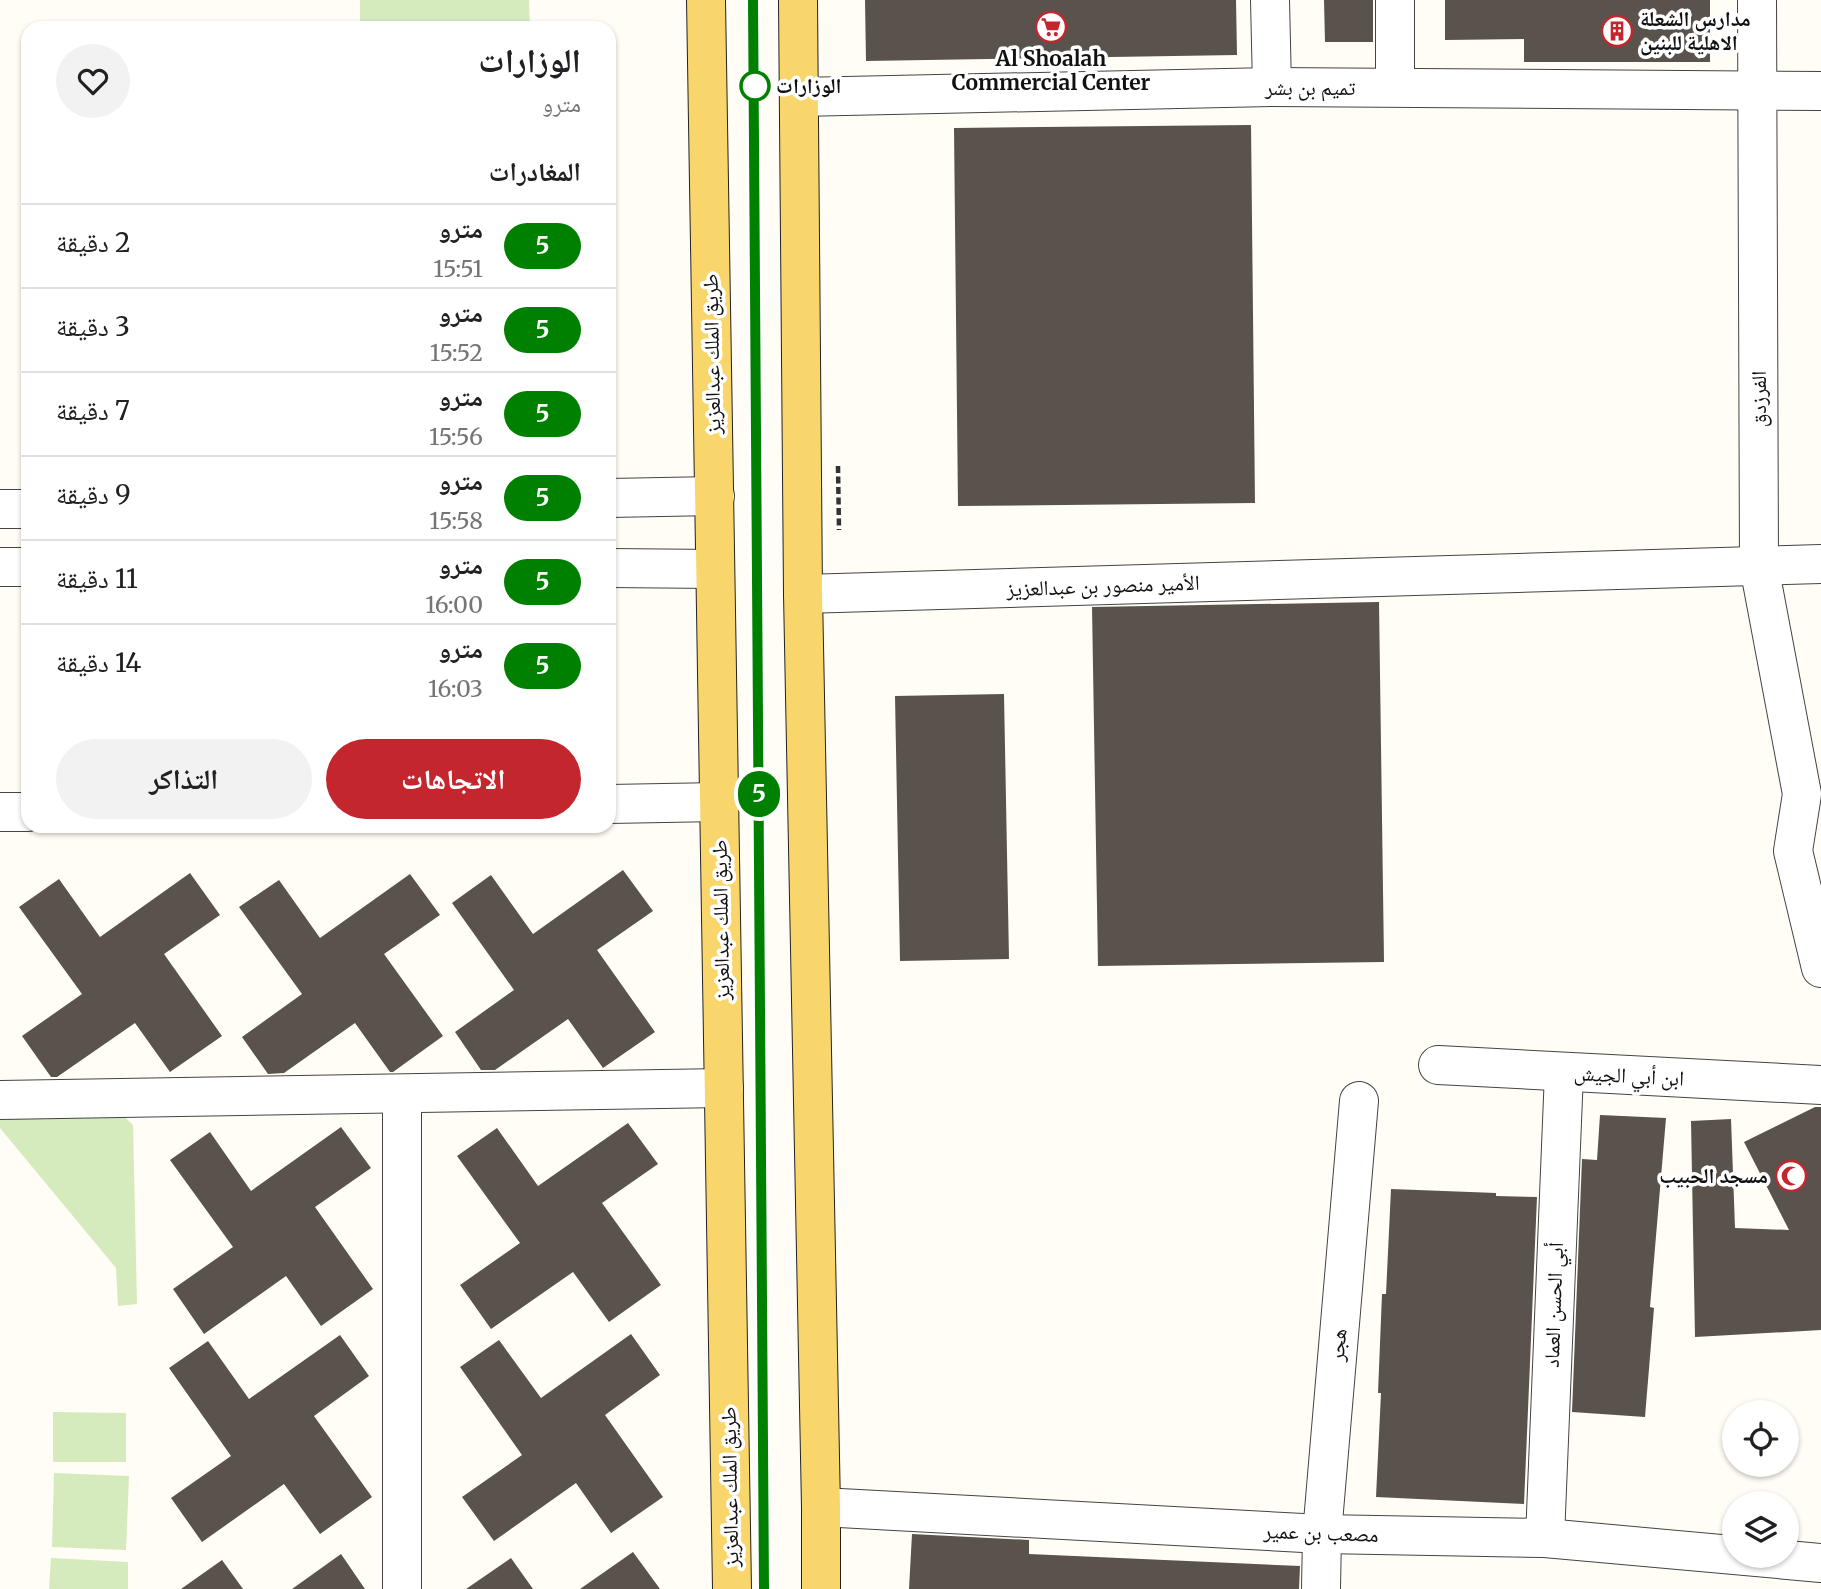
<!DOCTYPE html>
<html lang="ar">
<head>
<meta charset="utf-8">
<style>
	body { margin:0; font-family:Merriweather,"Noto Naskh Arabic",serif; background:#f2f2f2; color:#202124; direction:rtl; height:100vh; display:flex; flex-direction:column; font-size:26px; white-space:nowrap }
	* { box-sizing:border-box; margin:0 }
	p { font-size:23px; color:#757577 }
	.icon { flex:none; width:38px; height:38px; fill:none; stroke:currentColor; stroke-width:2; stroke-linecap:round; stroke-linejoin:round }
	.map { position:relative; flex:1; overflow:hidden; direction:ltr }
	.details { position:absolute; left:21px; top:21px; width:595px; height:812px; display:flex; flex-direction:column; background:#fff; border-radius:21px; box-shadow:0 2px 5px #0004; direction:rtl }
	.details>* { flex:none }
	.badge { padding:0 14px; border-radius:23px; font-size:24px; line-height:46px }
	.tools { position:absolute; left:1722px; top:1400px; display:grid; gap:14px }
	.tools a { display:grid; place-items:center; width:77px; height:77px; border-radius:50%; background:#fff; box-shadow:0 2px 5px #0004; font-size:35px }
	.map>.badge { position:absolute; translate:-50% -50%; box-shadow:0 0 0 4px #fff }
	h2 { padding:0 35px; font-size:26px; line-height:63px }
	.round { display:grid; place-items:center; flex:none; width:74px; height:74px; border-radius:37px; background:#f2f2f2 }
	.overview { display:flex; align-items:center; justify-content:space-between; height:119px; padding:0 35px }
	h1 { font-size:33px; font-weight:700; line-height:52px }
	.primary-button { display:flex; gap:14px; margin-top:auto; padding:14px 35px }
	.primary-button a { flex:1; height:80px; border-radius:42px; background:#c4262e; color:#fff; font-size:28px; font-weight:700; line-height:80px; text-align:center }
	.primary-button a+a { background:#f2f2f2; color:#202124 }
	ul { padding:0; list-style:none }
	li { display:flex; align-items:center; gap:21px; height:84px; padding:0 35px; border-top:2px solid #e0e0e0 }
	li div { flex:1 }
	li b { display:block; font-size:26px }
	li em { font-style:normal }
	li .badge { min-width:77px; font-weight:700; text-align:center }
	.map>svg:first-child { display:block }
	.green { fill:#d5ebbd }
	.building { fill:#5a524d }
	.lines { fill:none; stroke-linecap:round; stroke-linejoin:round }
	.minor-casing { stroke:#444; stroke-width:40 }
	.major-casing { stroke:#222; stroke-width:40 }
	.path { stroke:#333; stroke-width:4.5; stroke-dasharray:7 3.5; stroke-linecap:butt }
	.minor { stroke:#fff; stroke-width:38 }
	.major { stroke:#f9d66b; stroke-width:38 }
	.line-casing { stroke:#fff; stroke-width:16 }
	.line { stroke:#008000; stroke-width:10 }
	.stop-dot { fill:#fff; stroke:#008000; stroke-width:3.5 }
	.labels { text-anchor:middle; stroke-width:7; stroke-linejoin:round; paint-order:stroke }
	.poi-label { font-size:21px; font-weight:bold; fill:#111; stroke:#fff; text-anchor:start }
	.stop-label { font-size:21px; font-weight:bold; fill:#111; stroke:#fff; text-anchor:start }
	.street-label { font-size:21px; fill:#111; stroke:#fff }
</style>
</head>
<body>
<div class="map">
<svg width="1821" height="1589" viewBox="0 0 1821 1589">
	<rect width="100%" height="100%" fill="#fffdf5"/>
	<g class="green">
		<polygon points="360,0 529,0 530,28 360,28"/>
		<polygon points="118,1111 133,1125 137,1304 118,1306 116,1268 0,1128 0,1112"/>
		<polygon points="53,1412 126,1413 126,1462 53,1462"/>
		<polygon points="54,1473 129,1476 126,1550 52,1547"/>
		<polygon points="51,1558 128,1562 128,1589 49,1589"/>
	</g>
	<g class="building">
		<polygon points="865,0 1236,0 1237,55 866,61"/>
		<polygon points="1324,0 1373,0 1373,42 1325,42"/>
		<polygon points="1445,0 1710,0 1710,62 1524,62 1524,39 1445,40"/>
		<polygon points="1251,125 1255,503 958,506 954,128"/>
		<polygon points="1379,602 1384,962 1098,966 1092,607"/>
		<polygon points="1004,694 1009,959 900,961 895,696"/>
		<polygon points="623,870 653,911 597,950 655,1032 603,1068 568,1019 495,1070 481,1070 455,1032 514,990 452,903 491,875 533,934"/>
		<polygon points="190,873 220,915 164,954 222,1036 170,1072 135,1023 57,1077 51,1077 22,1036 82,994 19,907 59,879 100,937"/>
		<polygon points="410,874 440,915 384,954 443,1036 393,1072 390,1072 355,1023 284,1073 268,1074 242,1037 302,994 239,907 279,880 320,938"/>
		<polygon points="1815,1107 1821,1107 1821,1330 1695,1337 1691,1121 1731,1119 1735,1228 1789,1230 1744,1142"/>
		<polygon points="1600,1115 1666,1118 1650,1307 1654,1308 1645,1417 1572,1412 1582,1159 1597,1160"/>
		<polygon points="628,1123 658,1164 602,1203 661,1285 609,1322 573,1272 491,1329 460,1285 520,1243 457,1156 497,1128 538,1186"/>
		<polygon points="341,1127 371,1168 315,1207 373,1289 321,1326 286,1276 204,1334 173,1289 233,1247 170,1160 210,1132 251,1191"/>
		<polygon points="1391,1189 1496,1193 1496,1196 1537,1197 1524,1504 1376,1497 1381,1393 1378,1393 1382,1294 1386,1294"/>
		<polygon points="631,1334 660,1375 605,1415 663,1497 611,1533 576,1483 494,1541 462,1497 522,1455 460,1367 499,1340 541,1398"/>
		<polygon points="340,1335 369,1376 314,1416 372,1497 320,1534 284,1484 202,1542 171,1498 231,1456 169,1368 208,1341 249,1399"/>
		<polygon points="912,1534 1029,1540 1029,1554 1300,1566 1299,1589 909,1589"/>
		<polygon points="633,1552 660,1589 580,1589"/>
		<polygon points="341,1554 365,1589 292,1589"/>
		<polygon points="511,1558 533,1589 466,1589"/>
		<polygon points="222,1560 243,1589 181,1589"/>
	</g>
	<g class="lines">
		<g class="minor-casing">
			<g id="minor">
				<polyline points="1270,0 1272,87"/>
				<polyline points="1757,0 1759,566 1802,794 1793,851 1821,968"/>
				<polyline points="1395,87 1395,0"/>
				<polyline points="799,97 1272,87 1821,91"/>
				<polyline points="609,498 715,496"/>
				<polyline points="0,509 28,509"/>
				<polyline points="0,567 28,567"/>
				<polyline points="609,568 715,569"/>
				<polyline points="803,594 1821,564"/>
				<polyline points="609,804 719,802"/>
				<polyline points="0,812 28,812"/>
				<polyline points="1438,1065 1821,1085"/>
				<polyline points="402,1095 402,1589"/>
				<polyline points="0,1100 724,1088"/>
				<polyline points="821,1507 1322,1534 1545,1538 1821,1563"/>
				<polyline points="1545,1538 1564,1073"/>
				<polyline points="1321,1589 1322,1534 1359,1101"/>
			</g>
		</g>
		<g class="major-casing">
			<g id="major">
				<polyline points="706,0 732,1589"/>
				<polyline points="798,0 803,594 821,1507 821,1589"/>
			</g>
		</g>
		<polyline class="path" points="838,466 839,530"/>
		<use href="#minor" class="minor"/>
		<use href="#major" class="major"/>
	</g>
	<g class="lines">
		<g class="line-casing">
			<polyline id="line" points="753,0 764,1589"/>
		</g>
		<use href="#line" class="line"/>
	</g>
	<defs>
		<g id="supermarket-ring" transform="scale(1.575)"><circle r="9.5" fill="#fff" stroke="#c4262e" stroke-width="1.5"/><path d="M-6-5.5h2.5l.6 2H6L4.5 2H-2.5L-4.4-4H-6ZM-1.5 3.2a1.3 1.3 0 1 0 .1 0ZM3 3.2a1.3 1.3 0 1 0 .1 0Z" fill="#c4262e"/></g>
		<g id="building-ring" transform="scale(1.575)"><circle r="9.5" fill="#fff" stroke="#c4262e" stroke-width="1.5"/><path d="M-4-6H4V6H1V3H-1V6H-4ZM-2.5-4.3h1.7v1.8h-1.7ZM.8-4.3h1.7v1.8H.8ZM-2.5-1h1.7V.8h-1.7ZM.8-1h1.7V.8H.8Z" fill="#c4262e"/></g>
		<g id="mosque-ring" transform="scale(1.575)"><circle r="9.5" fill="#fff" stroke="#c4262e" stroke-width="1.5"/><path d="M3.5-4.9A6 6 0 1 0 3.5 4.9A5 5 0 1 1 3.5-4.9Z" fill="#c4262e"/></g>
	</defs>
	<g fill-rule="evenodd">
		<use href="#supermarket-ring" x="1051" y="27"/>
		<use href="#building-ring" x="1617" y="31"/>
		<use href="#mosque-ring" x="1791" y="1176"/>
	</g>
	<circle class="stop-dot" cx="755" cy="86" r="14"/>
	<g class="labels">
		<g class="poi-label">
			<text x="1640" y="26">مدارس الشعلة<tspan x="1640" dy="24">الاهلية للبنين</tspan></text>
			<text x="1051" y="66" text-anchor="middle">Al Shoalah<tspan x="1051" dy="24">Commercial Center</tspan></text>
			<text x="1768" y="1183" text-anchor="end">مسجد الحبيب</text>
		</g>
		<g class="stop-label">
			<text x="776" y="93">الوزارات</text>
		</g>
		<g class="street-label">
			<text x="1310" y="95">تميم بن بشر</text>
			<text transform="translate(712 354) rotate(-91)" y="7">طريق الملك عبدالعزيز</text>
			<text transform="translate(1759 399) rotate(-90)" y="7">الفرزدق</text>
			<text transform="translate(1103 586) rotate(-2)" y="7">الأمير منصور بن عبدالعزيز</text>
			<text transform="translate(721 920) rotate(-91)" y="7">طريق الملك عبدالعزيز</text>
			<text transform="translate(1629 1076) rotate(3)" y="7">ابن أبي الجيش</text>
			<text transform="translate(1554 1305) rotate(-88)" y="7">أبي الحسن العماد</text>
			<text transform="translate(1338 1345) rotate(-85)" y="7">هجر</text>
			<text transform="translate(730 1487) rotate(-91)" y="7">طريق الملك عبدالعزيز</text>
			<text transform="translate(1321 1533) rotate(2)" y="7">مصعب بن عمير</text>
		</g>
	</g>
</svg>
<div class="tools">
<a><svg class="icon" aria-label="locate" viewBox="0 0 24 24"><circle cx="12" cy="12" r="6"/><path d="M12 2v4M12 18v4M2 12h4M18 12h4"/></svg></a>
<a><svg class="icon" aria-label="layers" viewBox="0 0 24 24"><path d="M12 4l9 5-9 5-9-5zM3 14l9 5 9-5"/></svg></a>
</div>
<b class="badge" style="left:759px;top:794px;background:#008000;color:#fff">5</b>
<section class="details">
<div class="overview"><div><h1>الوزارات</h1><p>مترو</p></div><a class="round"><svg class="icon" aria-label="heart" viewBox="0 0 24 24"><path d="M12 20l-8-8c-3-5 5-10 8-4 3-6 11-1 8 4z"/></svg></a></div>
<h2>المغادرات</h2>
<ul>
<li><span class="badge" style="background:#008000;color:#fff">5</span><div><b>مترو</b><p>15:51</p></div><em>2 دقيقة</em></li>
<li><span class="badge" style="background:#008000;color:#fff">5</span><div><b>مترو</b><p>15:52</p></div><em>3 دقيقة</em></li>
<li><span class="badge" style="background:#008000;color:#fff">5</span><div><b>مترو</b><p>15:56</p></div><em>7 دقيقة</em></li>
<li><span class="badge" style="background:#008000;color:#fff">5</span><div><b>مترو</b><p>15:58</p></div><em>9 دقيقة</em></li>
<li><span class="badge" style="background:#008000;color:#fff">5</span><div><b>مترو</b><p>16:00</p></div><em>11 دقيقة</em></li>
<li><span class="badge" style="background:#008000;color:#fff">5</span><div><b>مترو</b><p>16:03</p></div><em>14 دقيقة</em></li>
</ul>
<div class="primary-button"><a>الاتجاهات</a><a>التذاكر</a></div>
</section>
</div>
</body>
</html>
